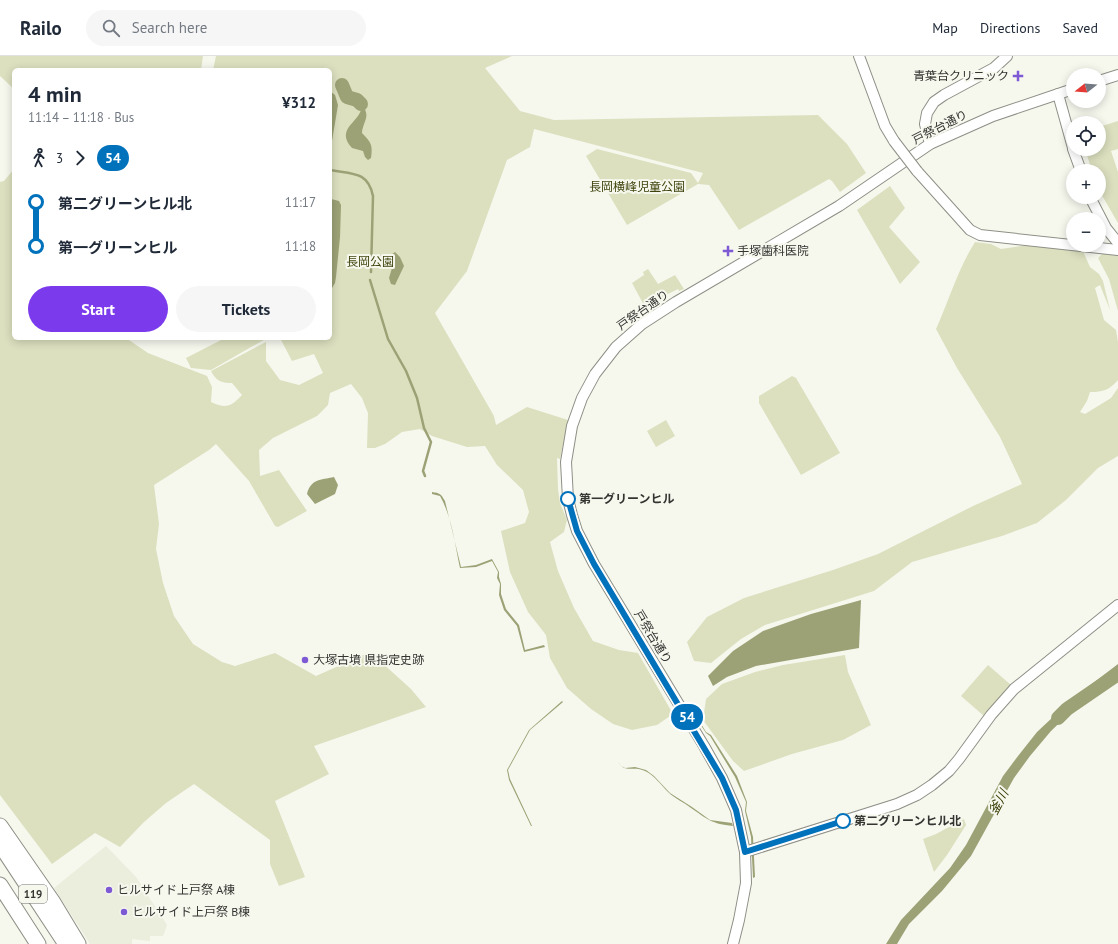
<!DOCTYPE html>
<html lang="en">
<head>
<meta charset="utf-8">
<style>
	body { margin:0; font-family:"PT Sans","Noto Sans JP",sans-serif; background:#f6f6f7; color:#1f2937; height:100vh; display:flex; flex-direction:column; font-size:15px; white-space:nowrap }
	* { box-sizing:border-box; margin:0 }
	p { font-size:13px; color:#747a83 }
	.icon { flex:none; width:22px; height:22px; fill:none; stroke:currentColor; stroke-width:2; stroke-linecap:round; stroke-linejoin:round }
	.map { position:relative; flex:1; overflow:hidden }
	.panel { position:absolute; left:12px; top:12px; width:320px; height:272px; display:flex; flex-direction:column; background:#fff; border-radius:6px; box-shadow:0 2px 10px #0003 }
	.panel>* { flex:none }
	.badge { padding:0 8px; border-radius:13px; font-size:14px; line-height:26px }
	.needle { width:26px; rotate:253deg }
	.tools { position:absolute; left:1066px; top:12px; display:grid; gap:8px }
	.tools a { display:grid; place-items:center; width:40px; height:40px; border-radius:50%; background:#fff; box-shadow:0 2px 10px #0003; font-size:20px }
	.map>.badge { position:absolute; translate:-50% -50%; box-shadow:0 0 0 2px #fff }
	.legs { display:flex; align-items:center; gap:6px; height:44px; padding:0 16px; font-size:13px }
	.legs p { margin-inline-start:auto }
	.overview { display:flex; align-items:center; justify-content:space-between; height:68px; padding:0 16px }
	h1 { font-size:22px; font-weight:700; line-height:30px }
	.primary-button { display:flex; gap:8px; margin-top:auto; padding:8px 16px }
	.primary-button a { flex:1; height:46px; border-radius:24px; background:#7c3aed; color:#fff; font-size:16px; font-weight:700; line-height:46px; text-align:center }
	.primary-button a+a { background:#f6f6f7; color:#1f2937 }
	ul { padding:0 16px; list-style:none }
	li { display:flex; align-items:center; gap:14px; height:44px; font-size:15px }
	li i { display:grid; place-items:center; width:6px; height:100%; margin:0 5px; background:currentColor }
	li i::after { content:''; width:10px; height:10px; margin:-5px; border:3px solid; border-radius:50%; background:#fff }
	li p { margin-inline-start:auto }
	li:first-child i { background:linear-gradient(#0000 50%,currentColor 0) }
	li:last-child i { background:linear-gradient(currentColor 50%,#0000 0) }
	header { display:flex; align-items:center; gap:24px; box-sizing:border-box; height:56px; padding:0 20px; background:#fff; border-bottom:1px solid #e0e1e3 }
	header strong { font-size:19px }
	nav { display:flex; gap:22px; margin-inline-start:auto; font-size:14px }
	.search { width:280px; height:36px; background:#f6f6f7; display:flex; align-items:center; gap:10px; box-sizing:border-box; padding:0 14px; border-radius:22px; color:#747a83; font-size:15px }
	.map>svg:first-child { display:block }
	.built { fill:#ebeddd }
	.green { fill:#dce0bf }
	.water { fill:#9da276 }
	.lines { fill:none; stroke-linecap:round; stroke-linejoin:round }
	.stream { stroke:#9da276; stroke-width:2.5 }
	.river { stroke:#9da276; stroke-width:14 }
	.minor-casing { stroke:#8e8f86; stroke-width:12 }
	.highway-casing { stroke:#8e8f86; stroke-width:17 }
	.minor { stroke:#fff; stroke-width:10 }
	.highway { stroke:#fff; stroke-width:15 }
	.minor-bridge-casing { stroke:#8e8f86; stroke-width:12; stroke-linecap:butt }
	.minor-bridge { stroke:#fff; stroke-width:10 }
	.line-1-casing { stroke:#fff; stroke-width:9 }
	.line-1 { stroke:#0072bc; stroke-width:6 }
	.poi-dot { fill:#7d5ad4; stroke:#f6f8ee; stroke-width:1.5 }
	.stop-1-dot { fill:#fff; stroke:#0072bc; stroke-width:2 }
	.labels { text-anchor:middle; stroke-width:4; stroke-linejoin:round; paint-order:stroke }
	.shield { fill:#f6f8ee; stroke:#6e6f6a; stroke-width:1 }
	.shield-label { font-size:11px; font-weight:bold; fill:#343431 }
	.poi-label { font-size:12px; fill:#343431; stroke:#f6f8ee; text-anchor:start }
	.street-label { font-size:12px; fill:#343431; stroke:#f6f8ee }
	.park-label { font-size:12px; fill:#3f430c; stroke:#f6f8ee }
	.stop-label { font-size:12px; font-weight:bold; fill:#343431; stroke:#f6f8ee; text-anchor:start }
	.water-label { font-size:13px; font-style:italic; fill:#393c04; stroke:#f6f8ee }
</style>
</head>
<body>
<header>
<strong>Railo</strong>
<div class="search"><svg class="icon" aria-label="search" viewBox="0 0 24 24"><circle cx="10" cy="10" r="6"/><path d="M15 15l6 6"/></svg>Search here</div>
<nav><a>Map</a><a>Directions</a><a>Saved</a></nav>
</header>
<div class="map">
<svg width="1118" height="888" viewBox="0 0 1118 888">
	<rect width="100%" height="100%" fill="#f6f8ee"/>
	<polygon class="built" points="106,790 136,821 167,869 163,880 150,880 150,885 132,883 132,888 90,888 54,832"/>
	<g class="green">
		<polygon points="0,0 203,0 201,14 14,14 14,33 0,20"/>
		<path d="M216 0H512L485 12 520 55 554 64 818 59 847 88 866 117 840 136 832 125 829 123 739 174 709 129 698 128 627 169 586 100 597 93 691 117 698 127 703 117 534 73 530 91 507 104 467 215 435 257 494 360 496 369 527 351 568 364 560 403 557 402 558 433 560 447 567 464 564 476 550 486 558 515 574 552 593 585 619 594 638 597 673 658 657 669 632 674 613 668 591 653 567 632 550 602 546 579 528 556 510 516 501 475 525 467 529 456 523 434 497 409 485 390 467 391 432 380 420 373 402 376 385 388 375 392H367L368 357 362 342 351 328 330 337 328 349 317 360 273 382 259 394 260 420 279 414 307 455 278 471 275 470 249 425 216 388 209 394 154 429 159 468 156 493 163 527 174 560 193 588 222 606 235 610 275 597 316 620 370 596 411 633 426 651 314 690 329 718 275 745 305 821 279 830 270 808V784L194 728 166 747 144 766 120 791 95 777 52 808 0 739V126L4 125 14 113V282H126L148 297 207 320 212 331 211 346C226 353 231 351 242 339L232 327C221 327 216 325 211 315L266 286V305L280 324 299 329 323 317 314 298 292 305 280 282H330V14H213Z"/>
		<polygon points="1118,65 1118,93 1111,95 1118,116 1118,167 1100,136 1099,115 1092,115 1085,93 1099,93 1099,71"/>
		<polygon points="890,130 905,152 889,171 920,206 900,228 857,154"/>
		<path d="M975 186 991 188 1001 193 1027 189 1082 193 1090 211 1099 218 1103 225 1110 254 1100 229 1095 232 1104 264 1116 274 1118 286V324C1109 334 1104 336 1090 336L1087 345 1080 356 1085 358 1111 342 1118 332V400L1098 412 1066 444 1037 467 1002 480 912 506 874 535 765 569 741 583 711 607 694 605 687 586 707 561 744 542 833 514 878 498 973 450 1022 428 1000 381 957 312 936 273C949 244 958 213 975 186Z"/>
		<polygon points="1104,196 1118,198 1118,255 1109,223 1098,202"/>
		<polygon points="648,213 658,228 675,219 684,233 679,235 678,233 664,240 665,244 661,246 659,244 645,251 632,227 644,219 643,216"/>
		<polygon points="225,282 267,282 211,314 191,312 186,302"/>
		<polygon points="792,320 796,322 840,397 801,419 759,347 759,340"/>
		<polygon points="666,364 675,380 656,391 647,375"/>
		<polygon points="845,599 848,616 871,669 843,684 792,698 744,715 733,705 703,664 706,643 722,628 755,616 783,609"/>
		<polygon points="988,609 1011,629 984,660 961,640"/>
		<polygon points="964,763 966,769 947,799 934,816 923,783 936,778"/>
	</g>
	<g class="water">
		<polygon points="330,35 335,39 338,49 330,97"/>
		<path d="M361 48C372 60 363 65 362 77 371 86 373 89 371 102L368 104 365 101 363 95 352 92C333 71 365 65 361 48Z"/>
		<polygon points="331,143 339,145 341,149 340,181 336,221 335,227 332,232 330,232 330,144"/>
		<polygon points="395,196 400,201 404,210 395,229 391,228 389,222 392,212 391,199"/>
		<path d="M334 421 338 429 335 438 315 448 307 438C311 423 320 424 334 421Z"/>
		<path d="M432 436C440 437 441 438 445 445L461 511 476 509 492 503 499 516V521L501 528V538L506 553 519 569 525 594 544 589 545 591 524 596 517 570 504 554 499 539 500 528 497 522 498 516 492 505 476 511 460 512C455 489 452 461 440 440L432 438Z"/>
		<polygon points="861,544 859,592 756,610 727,621 713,630 708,620 733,595 763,575 811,558"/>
		<polygon points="1118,608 1118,620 1082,648 1076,640"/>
		<polygon points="562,645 563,646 530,674 508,714 510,723 532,770 531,770 509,724 507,714 529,674"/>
		<polygon points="1069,646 1074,653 1051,675 1030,700 1014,722 971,800 942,835 909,868 897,888 886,888 901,864 950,812 966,789 1003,720 1018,700 1037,676"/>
		<polygon points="694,656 706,676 711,679 737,720 747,746 746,755 753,781 755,821 753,822 751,781 745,755 746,746 735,721 710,680 706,677 693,657"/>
		<path d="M618 706 621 710 625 712 635 711 646 714 654 720 670 737 692 751 710 764 732 767 733 770C712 768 707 763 691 752 684 746 675 743 668 736 661 729 654 719 645 715 634 709 625 718 618 706Z"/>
	</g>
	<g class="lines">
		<g class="stream">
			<path d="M330 114C352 118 368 115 373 140L371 216"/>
			<polyline points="370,224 388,283 406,315 417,342 424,372 431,386 423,415 425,420"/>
		</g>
		<g class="river">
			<polyline points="342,29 347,41 357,44 361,48"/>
			<polyline points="1058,662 1067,653 1118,618"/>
		</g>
		<g class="minor-casing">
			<g id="minor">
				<polyline points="859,0 885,70 894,85"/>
				<polyline points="1099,25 1118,19"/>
				<polyline points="1058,38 1073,92"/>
				<polyline points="930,88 925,68 927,57 934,46 944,39 994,12 1007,0"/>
				<polyline points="1073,93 1081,115"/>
				<polyline points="917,115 970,174 980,179 1118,194"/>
				<polyline points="1090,141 1106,172 1118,187"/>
				<polyline points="745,796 897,748 917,739 932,729 949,715 959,703 991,659 1014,633 1118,549"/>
				<polyline points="733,888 739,864 746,827 745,796 736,754 722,722 704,690 594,508 577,475 572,459 568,443 566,406 572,370 582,342 595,318 616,291 642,268 676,246 839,150 930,88 993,60 1073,33"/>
			</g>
		</g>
		<g class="highway-casing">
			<g id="highway">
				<polyline points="0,770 52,845 78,888"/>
				<polyline points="0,788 66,888"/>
				<polyline points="0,829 38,888"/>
			</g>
		</g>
		<use href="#minor" class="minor"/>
		<use href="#highway" class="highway"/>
		<g class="minor-bridge-casing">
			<polyline id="minor-bridge" points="894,85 917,115"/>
		</g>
		<use href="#minor-bridge" class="minor-bridge"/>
	</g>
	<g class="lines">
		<g class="line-1-casing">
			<polyline id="line-1" points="568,443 577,475 594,508 722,722 736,754 745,796 843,765"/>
		</g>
		<use href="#line-1" class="line-1"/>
	</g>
	<g class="poi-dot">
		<path d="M1016 14h4v4h4v4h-4v4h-4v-4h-4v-4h4z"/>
		<path d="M726 189h4v4h4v4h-4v4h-4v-4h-4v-4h4z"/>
		<circle cx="305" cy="604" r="4"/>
		<circle cx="109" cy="834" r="4"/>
		<circle cx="124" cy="856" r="4"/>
	</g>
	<g class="stop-1-dot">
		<circle cx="568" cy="443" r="7"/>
		<circle cx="843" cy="765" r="7"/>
	</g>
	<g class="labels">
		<rect class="shield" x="19" y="829" width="28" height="18" rx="3"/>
		<g class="shield-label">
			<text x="33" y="842">119</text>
		</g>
		<g class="poi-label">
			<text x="1009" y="24" text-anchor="end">青葉台クリニック</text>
			<text x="737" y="199">手塚歯科医院</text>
			<text x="313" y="608">大塚古墳 県指定史跡</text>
			<text x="117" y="838">ヒルサイド上戸祭 A棟</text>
			<text x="132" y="860">ヒルサイド上戸祭 B棟</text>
		</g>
		<g class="street-label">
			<text transform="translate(940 71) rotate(-27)" y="4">戸祭台通り</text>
			<text transform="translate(643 254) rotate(-35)" y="4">戸祭台通り</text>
			<text transform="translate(653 581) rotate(59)" y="4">戸祭台通り</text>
		</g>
		<g class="park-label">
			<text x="637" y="135">長岡横峰児童公園</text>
			<text x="370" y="210">長岡公園</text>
		</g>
		<g class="stop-label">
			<text x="579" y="447">第一グリーンヒル</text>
			<text x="854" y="769">第二グリーンヒル北</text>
		</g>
		<g class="water-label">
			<text transform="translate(998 746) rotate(-62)" y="5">釜川</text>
		</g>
	</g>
</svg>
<div class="tools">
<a><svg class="needle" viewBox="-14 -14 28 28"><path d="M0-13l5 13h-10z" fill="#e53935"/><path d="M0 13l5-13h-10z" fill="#747a83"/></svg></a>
<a><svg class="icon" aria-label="locate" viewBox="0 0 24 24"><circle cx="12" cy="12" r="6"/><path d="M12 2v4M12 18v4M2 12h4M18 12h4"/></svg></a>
<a>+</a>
<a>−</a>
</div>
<b class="badge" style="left:687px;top:661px;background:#0072bc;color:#fff">54</b>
<section class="panel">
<div class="overview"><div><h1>4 min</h1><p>11:14 – 11:18 · Bus</p></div><b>¥312</b></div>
<div class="legs"><svg class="icon" aria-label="walk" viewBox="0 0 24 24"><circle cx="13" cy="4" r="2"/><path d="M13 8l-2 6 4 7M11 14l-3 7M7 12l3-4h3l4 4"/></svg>3<svg class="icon" aria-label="forward" viewBox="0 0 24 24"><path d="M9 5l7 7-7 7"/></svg><b class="badge" style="background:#0072bc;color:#fff">54</b></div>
<ul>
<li><i style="color:#0072bc"></i><b>第二グリーンヒル北</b><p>11:17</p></li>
<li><i style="color:#0072bc"></i><b>第一グリーンヒル</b><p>11:18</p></li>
</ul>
<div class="primary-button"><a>Start</a><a>Tickets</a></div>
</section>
</div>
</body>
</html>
